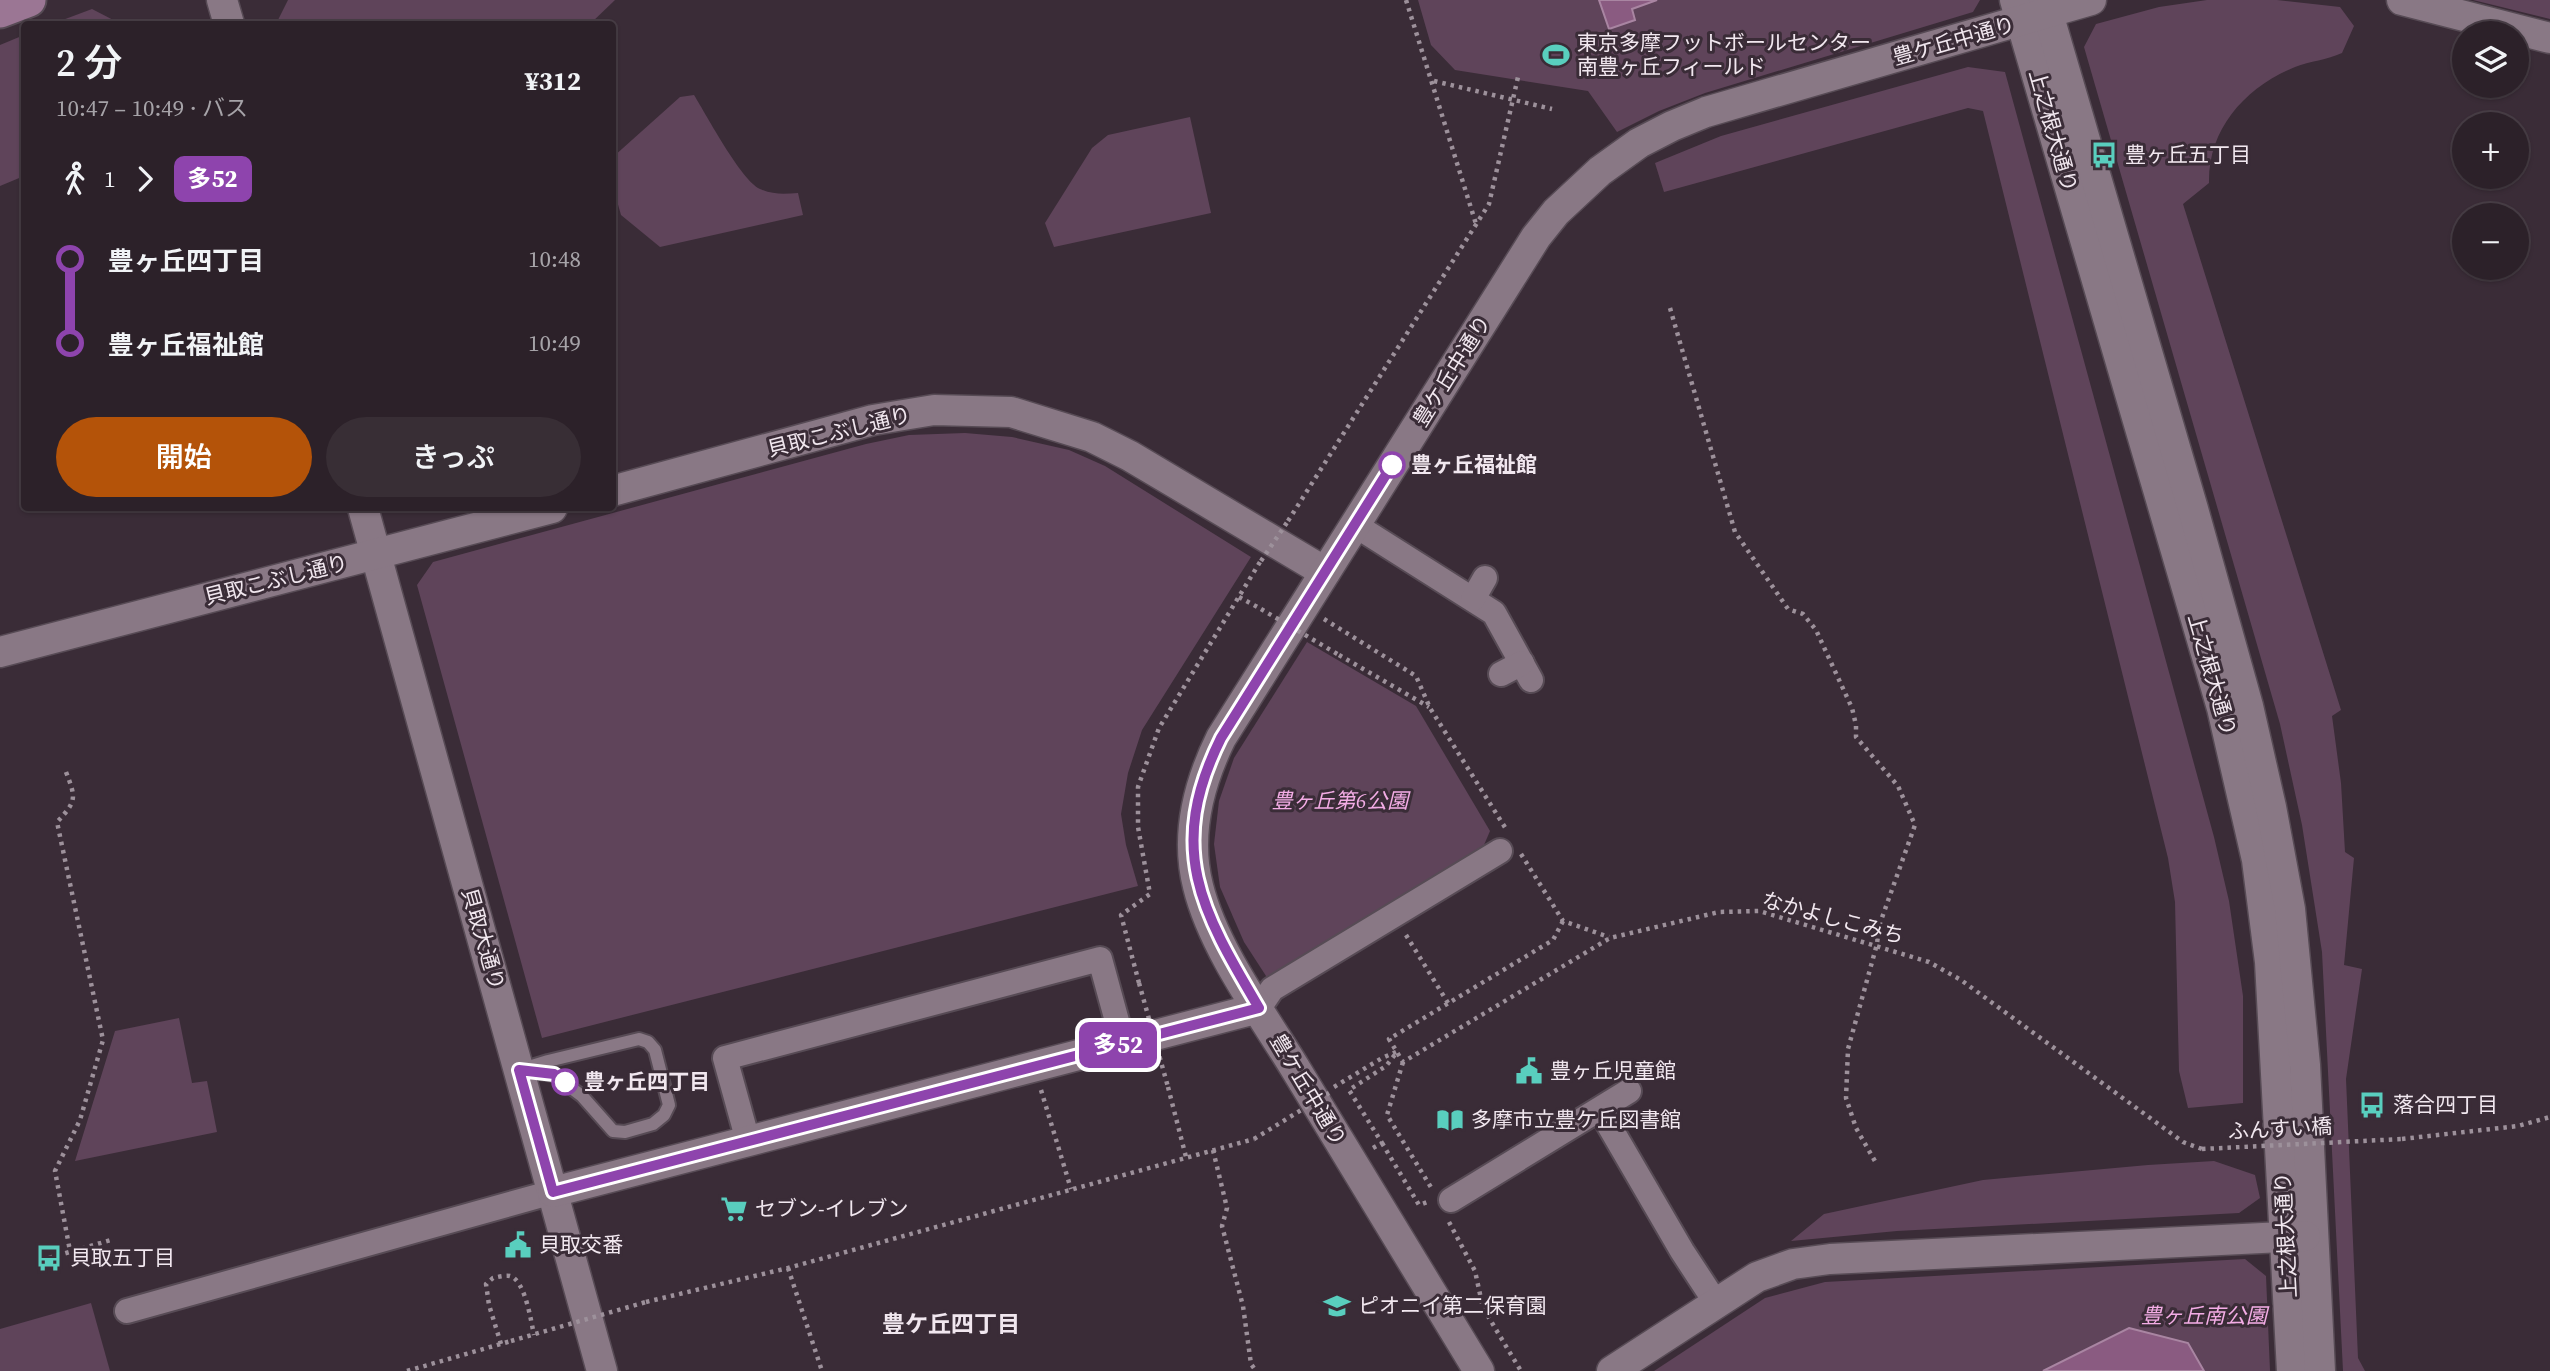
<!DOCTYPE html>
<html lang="ja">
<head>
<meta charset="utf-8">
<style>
	body { margin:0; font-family:"Source Serif 4","Noto Sans JP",serif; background:#382e35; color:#f1f3f6; height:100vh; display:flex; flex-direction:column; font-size:26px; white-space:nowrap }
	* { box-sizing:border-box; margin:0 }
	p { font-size:23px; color:#a6a3a8 }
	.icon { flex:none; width:38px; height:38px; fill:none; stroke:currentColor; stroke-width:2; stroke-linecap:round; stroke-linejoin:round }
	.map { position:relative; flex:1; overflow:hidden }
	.sheet { position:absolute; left:21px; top:21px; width:595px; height:490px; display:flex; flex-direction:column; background:#2c2129; border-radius:7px; box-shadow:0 2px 5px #0004,0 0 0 2px #483e46 }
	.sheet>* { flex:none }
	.badge { padding:0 14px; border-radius:10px; font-size:24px; line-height:46px }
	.fabs { position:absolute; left:2452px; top:21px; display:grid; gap:14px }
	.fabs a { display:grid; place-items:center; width:77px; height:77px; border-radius:50%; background:#2c2129; box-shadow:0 2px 5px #0004,0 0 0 2px #483e46; font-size:35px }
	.map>.badge { position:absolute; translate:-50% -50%; box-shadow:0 0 0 4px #fff }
	.legs { display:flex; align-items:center; gap:10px; height:77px; padding:0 35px; font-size:23px }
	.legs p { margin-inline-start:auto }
	.headline { display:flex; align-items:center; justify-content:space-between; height:119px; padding:0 35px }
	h1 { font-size:38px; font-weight:600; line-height:52px }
	.button { display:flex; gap:14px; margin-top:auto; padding:14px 35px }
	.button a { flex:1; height:80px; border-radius:42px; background:#b45309; color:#fff; font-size:28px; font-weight:600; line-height:80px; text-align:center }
	.button a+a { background:#382e35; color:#f1f3f6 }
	ul { padding:0 35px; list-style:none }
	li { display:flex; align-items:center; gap:24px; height:84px; font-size:26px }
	li i { display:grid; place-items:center; width:10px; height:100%; margin:0 9px; background:currentColor }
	li i::after { content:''; width:18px; height:18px; margin:-9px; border:5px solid; border-radius:50%; background:#2c2129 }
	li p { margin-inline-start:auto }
	li:first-child i { background:linear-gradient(#0000 50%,currentColor 0) }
	li:last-child i { background:linear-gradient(currentColor 50%,#0000 0) }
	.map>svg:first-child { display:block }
	.green { fill:#5f445a }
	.water { fill:#8a5b81; stroke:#a985a2; stroke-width:2 }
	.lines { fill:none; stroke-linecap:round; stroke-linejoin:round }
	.service-casing { stroke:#574b55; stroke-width:16 }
	.minor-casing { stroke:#574b55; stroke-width:28 }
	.tertiary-casing { stroke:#574b55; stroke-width:33 }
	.secondary-casing { stroke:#574b55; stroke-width:37 }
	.path { stroke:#9d919b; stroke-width:4.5; stroke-dasharray:3.5 5; stroke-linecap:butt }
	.service { stroke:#897885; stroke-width:12 }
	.minor { stroke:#897885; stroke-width:24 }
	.tertiary { stroke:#897885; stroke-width:30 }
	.secondary { stroke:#9b7694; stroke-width:33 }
	.path-bridge { stroke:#9d919b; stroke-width:4.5; stroke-dasharray:3.5 5; stroke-linecap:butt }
	.line-1-casing { stroke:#fff; stroke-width:16 }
	.line-1 { stroke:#8e44ad; stroke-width:10 }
	.stop-1-dot { fill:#fff; stroke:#8e44ad; stroke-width:3.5 }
	.labels { text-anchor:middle; stroke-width:6; stroke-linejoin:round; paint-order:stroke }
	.street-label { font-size:21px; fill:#f1e7ef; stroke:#3a2c37 }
	.poi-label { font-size:21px; fill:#f1e7ef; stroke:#3a2c37; text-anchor:start }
	.stop-label { font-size:21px; font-weight:bold; fill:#f1e7ef; stroke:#3a2c37; text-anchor:start }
	.park-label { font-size:21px; font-style:italic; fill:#f3ace5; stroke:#3a2c37 }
	.neighbourhood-label { font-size:23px; font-weight:bold; fill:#f1e7ef; stroke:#3a2c37 }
</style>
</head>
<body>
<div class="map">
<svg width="2550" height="1371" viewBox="0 0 2550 1371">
	<rect width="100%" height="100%" fill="#3a2c37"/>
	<g class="green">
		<polygon points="288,0 615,0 590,24 276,24"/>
		<polygon points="1418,0 1980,0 1973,12 1705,93 1659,111 1617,132 1588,91 1455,70 1431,45"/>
		<path d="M2207 0H2277L2340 7 2354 26 2342 53C2327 60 2310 61 2295 67 2246 87 2208 128 2209 183L2183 204 2341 710 2332 716 2341 783 2345 852 2354 858 2344 965 2362 969 2346 1079 2358 1358 2365 1371H2343L2322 952 2302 825 2280 724 2084 47 2096 24 2159 7Z"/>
		<polygon points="2473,0 2550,0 2550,19"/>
		<polygon points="92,9 121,24 52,24"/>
		<polygon points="24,35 24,176 0,186 0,45"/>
		<polygon points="1968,67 2005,72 2214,837 2229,901 2243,996 2243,1103 2188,1108 2179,1071 2175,902 2168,858 1983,111 1968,108 1664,192 1655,163 1721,136"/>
		<path d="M694 95C707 116 741 180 760 189 773 195 785 194 798 193L803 215 660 247 621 215 613 187V157L680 97Z"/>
		<polygon points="1190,117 1211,213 1054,247 1045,223 1092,148 1108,135"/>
		<polygon points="965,433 1012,437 1069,450 1105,466 1251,557 1142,730 1128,773 1121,814 1126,845 1138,886 542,1038 417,585 433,562 866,444 909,435"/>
		<polygon points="1307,642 1416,706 1490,831 1484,845 1268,979 1244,942 1220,887 1214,844 1219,801 1234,758"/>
		<polygon points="179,1018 192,1083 207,1081 217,1132 75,1161 115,1031"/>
		<polygon points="2214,1161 2255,1175 2260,1198 2239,1213 1897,1231 1791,1241 1824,1214 1983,1180 2148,1165"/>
		<polygon points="2245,1259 2266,1276 2270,1371 1654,1371 1765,1298 1825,1282"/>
		<polygon points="91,1303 110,1371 0,1371 0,1329"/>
	</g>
	<g class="water">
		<polygon points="1599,0 1657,0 1632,9 1635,20 1609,29"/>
		<polygon points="2129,1328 2188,1343 2204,1371 2043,1371"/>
	</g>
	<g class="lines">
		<g class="service-casing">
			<polygon id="service" points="639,1039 648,1042 655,1050 669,1105 664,1115 653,1124 625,1132 613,1131 582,1096 554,1075 519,1070 548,1061"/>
		</g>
		<g class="minor-casing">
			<g id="minor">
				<polyline points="1355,525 1494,613 1531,680"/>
				<polyline points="1473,599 1485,578"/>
				<polyline points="1501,674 1522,663"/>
				<polyline points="1259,1008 1272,989 1500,851"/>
				<polyline points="1600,1110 1682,1251 1716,1303"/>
				<polyline points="748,1141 725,1058 1100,959 1123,1043"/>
				<polyline points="1451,1200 1629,1091"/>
				<polyline points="127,1311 553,1192"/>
			</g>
		</g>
		<g class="tertiary-casing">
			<g id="tertiary">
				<polyline points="222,0 229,24"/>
				<polyline points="2015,0 2222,708 2257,860 2270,962 2292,1371"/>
				<polyline points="2044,0 2193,509 2248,706 2271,807 2290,909 2305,1065 2320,1371"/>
				<polyline points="2402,0 2550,38"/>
				<polyline points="612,491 873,420 934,410 1011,412 1092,437 1130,456 1325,572"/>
				<polyline points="363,508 602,1371"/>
				<polyline points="0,652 552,508"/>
				<polyline points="553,1192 1259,1008"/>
				<path d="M1479 1371C1417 1270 1356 1169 1295 1068 1262 1014 1213 948 1198 886 1185 835 1199 783 1221 738L1536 237 1556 212 1600 171 1639 143 1672 126 1706 112 2091 0"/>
				<polyline points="1612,1371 1757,1277 1793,1264 1830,1259 2305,1236"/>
			</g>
		</g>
		<g class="secondary-casing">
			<polyline id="secondary" points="0,11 29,0"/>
		</g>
		<g class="path">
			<polyline points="1406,0 1476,224"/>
			<polyline points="1434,81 1552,109"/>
			<polyline points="1670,308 1735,532 1788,609 1803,614 1816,630 1852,708 1856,725 1856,737 1898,786 1915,825 1879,926 1877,944 1848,1049 1846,1098 1856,1128 1876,1163"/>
			<polyline points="1288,521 1489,204 1518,77"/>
			<polyline points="1239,597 1261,609"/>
			<polyline points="1324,619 1416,676 1430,708 1506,829"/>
			<polyline points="1339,655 1429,707"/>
			<path d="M66 772C76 798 77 801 57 822L103 1040 80 1120 55 1171 70 1251"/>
			<polyline points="1521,854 1563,921 1609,937"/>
			<polyline points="1563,921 1553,940 1389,1039 1403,1062 1610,938 1719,912 1759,911 1929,962 1961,980 2183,1142 2202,1149"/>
			<polyline points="1406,935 1448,1003"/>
			<polyline points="1139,983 1121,915 1150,894 1138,827 1138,787 1159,728 1260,562"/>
			<polyline points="1403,1062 1387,1115 1432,1189"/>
			<polyline points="1168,1087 1186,1157"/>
			<polyline points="1334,1087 1382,1058 1396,1052"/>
			<polyline points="1041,1090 1071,1189"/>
			<polyline points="2402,1139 2518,1126 2550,1117"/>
			<polyline points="1382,1143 1419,1205 1430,1201"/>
			<polyline points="1373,1148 1382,1143 1349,1090 1386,1066 1397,1052"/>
			<polyline points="1213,1150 1227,1208 1222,1226 1243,1306 1251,1364 1256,1371"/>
			<polyline points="1449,1222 1475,1271 1483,1308 1521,1371"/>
			<polyline points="49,1258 111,1240"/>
			<polyline points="788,1268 822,1371"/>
			<polyline points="646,1302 788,1268 1254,1139"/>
			<path d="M501 1344 489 1305 486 1284 493 1278C497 1277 506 1275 510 1276 525 1280 531 1321 534 1335"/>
			<polyline points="407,1371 511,1341"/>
		</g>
		<use href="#service" class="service"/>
		<use href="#minor" class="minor"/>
		<use href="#tertiary" class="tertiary"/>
		<use href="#secondary" class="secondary"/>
		<g class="path-bridge">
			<polyline points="1261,561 1288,521"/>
			<polyline points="1261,609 1339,655"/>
			<polyline points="1139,983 1168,1087"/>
			<polyline points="1254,1139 1329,1093"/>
			<polyline points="2202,1149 2402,1139"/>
			<polyline points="511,1341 646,1302"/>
		</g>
	</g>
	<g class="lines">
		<g class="line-1-casing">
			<path id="line-1" d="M565 1082 554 1074 519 1070 553 1192 1259 1008C1201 910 1166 849 1221 738L1392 465"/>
		</g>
		<use href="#line-1" class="line-1"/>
	</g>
	<defs>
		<g id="stadium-bare" transform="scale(2.1)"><path d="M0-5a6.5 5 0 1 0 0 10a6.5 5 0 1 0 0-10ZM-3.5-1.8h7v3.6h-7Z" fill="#59cebe" stroke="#3a2c37" stroke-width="2.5" paint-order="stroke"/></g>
		<g id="bus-bare" transform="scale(2.1)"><path d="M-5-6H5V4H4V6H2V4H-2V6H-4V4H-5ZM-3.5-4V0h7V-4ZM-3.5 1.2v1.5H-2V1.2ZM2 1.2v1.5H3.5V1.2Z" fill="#59cebe" stroke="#3a2c37" stroke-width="2.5" paint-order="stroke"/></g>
		<g id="civic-bare" transform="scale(2.1)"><path d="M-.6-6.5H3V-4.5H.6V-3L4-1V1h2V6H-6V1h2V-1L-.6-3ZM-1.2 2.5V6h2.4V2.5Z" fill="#59cebe" stroke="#3a2c37" stroke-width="2.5" paint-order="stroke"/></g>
		<g id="library-bare" transform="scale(2.1)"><path d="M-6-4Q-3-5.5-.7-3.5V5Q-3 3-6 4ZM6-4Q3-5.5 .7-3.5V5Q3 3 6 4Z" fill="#59cebe" stroke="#3a2c37" stroke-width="2.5" paint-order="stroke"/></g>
		<g id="supermarket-bare" transform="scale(2.1)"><path d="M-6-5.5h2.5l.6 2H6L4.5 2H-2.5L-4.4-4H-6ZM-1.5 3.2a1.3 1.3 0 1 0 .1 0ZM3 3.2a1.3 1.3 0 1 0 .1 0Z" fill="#59cebe" stroke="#3a2c37" stroke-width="2.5" paint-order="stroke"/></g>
		<g id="school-bare" transform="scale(2.1)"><path d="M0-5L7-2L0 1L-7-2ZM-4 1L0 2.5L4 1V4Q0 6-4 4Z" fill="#59cebe" stroke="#3a2c37" stroke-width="2.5" paint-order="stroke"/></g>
	</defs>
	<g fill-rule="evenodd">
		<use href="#stadium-bare" x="1556" y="55"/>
		<use href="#bus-bare" x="2104" y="155"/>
		<use href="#civic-bare" x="1529" y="1071"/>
		<use href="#bus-bare" x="2372" y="1105"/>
		<use href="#library-bare" x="1450" y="1120"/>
		<use href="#supermarket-bare" x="734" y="1209"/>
		<use href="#civic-bare" x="518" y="1245"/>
		<use href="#bus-bare" x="49" y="1258"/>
		<use href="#school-bare" x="1337" y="1306"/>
	</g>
	<g class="stop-1-dot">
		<circle cx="1392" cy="465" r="12"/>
		<circle cx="565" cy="1082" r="12"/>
	</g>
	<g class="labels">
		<g class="street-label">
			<text transform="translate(1954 41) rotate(-16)" y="7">豊ケ丘中通り</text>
			<text transform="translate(2053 131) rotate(74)" y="7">上之根大通り</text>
			<text transform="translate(1452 371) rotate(-58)" y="7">豊ケ丘中通り</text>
			<text transform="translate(839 432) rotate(-14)" y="7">貝取こぶし通り</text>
			<text transform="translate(276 580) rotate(-14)" y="7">貝取こぶし通り</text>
			<text transform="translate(2212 675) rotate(74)" y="7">上之根大通り</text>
			<text transform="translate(1833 918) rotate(15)" y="7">なかよしこみち</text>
			<text transform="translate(483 939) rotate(74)" y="7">貝取大通り</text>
			<text transform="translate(1308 1090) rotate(59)" y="7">豊ケ丘中通り</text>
			<text transform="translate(2280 1129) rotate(-3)" y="7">ふんすい橋</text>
			<text transform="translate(2286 1235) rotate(-93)" y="7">上之根大通り</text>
		</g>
		<g class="poi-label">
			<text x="1577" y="50">東京多摩フットボールセンター<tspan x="1577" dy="24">南豊ヶ丘フィールド</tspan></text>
			<text x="2125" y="162">豊ヶ丘五丁目</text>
			<text x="1550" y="1078">豊ヶ丘児童館</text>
			<text x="2393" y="1112">落合四丁目</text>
			<text x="1471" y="1127">多摩市立豊ケ丘図書館</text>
			<text x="755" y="1216">セブン-イレブン</text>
			<text x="539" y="1252">貝取交番</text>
			<text x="70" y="1265">貝取五丁目</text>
			<text x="1358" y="1313">ピオニイ第二保育園</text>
		</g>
		<g class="stop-label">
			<text x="1411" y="472">豊ヶ丘福祉館</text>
			<text x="584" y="1089">豊ヶ丘四丁目</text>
		</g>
		<g class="park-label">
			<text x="1340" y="808">豊ヶ丘第6公園</text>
			<text x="2204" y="1323">豊ヶ丘南公園</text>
		</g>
		<g class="neighbourhood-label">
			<text x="951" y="1332">豊ケ丘四丁目</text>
		</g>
	</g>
</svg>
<div class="fabs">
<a><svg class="icon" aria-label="layers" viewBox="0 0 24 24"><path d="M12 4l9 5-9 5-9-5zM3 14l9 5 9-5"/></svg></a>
<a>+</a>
<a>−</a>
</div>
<b class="badge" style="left:1118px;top:1045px;background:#8e44ad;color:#fff">多52</b>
<section class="sheet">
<div class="headline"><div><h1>2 分</h1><p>10:47 – 10:49 · バス</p></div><b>¥312</b></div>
<div class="legs"><svg class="icon" aria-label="walk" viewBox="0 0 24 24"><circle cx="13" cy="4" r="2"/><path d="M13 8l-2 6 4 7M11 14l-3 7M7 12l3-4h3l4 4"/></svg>1<svg class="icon" aria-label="forward" viewBox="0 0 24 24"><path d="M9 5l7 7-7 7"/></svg><b class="badge" style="background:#8e44ad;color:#fff">多52</b></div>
<ul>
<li><i style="color:#8e44ad"></i><b>豊ヶ丘四丁目</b><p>10:48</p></li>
<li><i style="color:#8e44ad"></i><b>豊ヶ丘福祉館</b><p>10:49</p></li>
</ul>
<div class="button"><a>開始</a><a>きっぷ</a></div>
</section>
</div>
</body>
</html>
